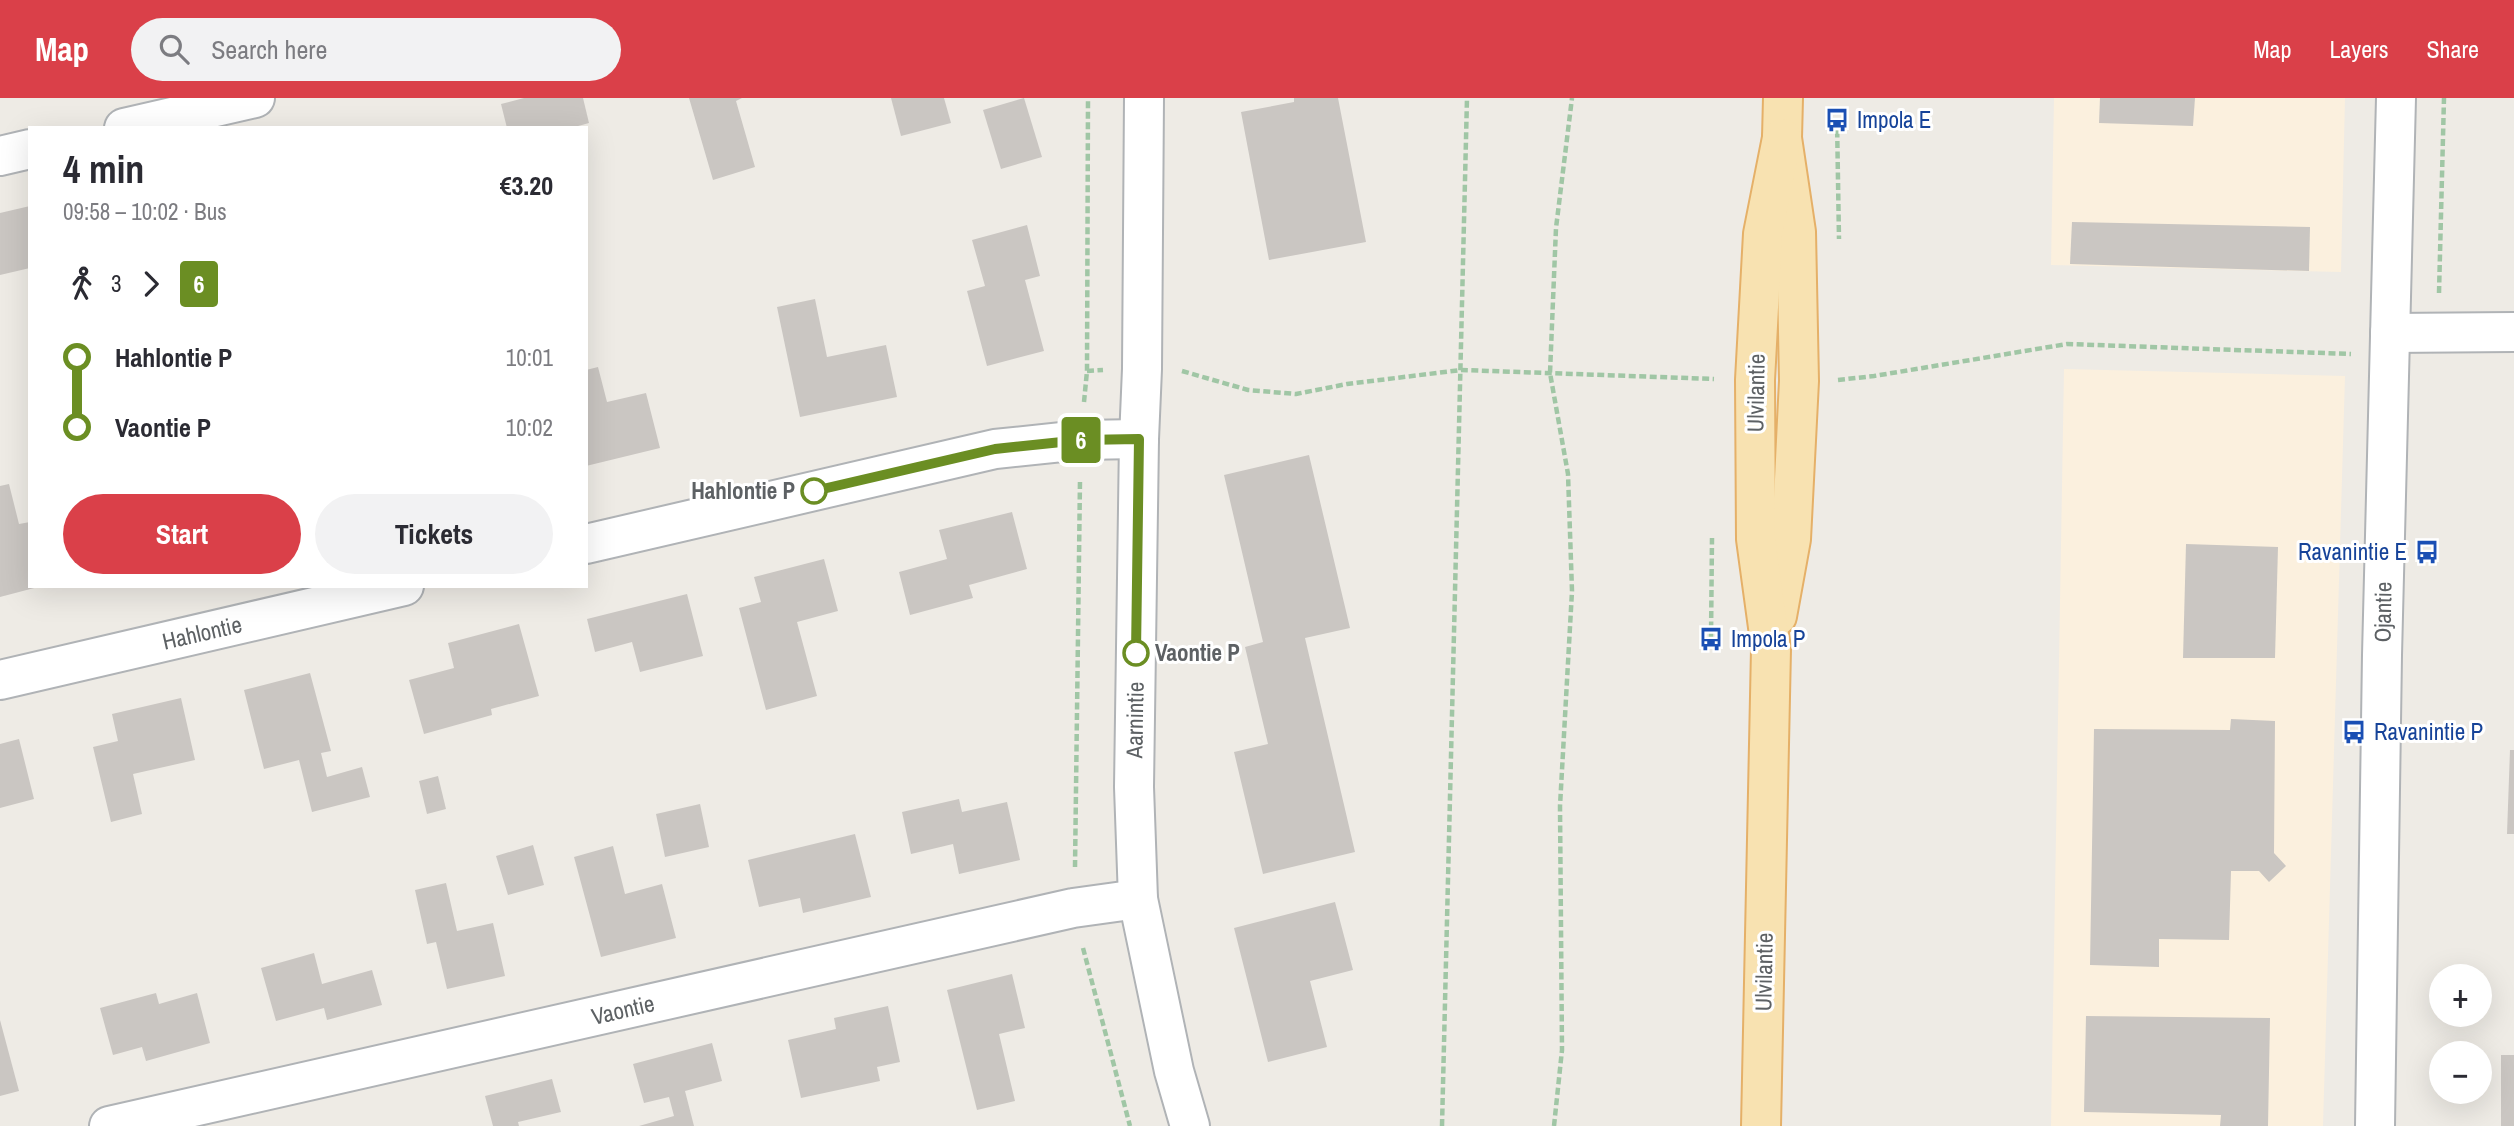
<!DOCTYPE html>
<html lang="en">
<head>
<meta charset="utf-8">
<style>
	body { margin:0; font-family:"Archivo Narrow",sans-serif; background:#f2f2f3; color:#2b2b33; height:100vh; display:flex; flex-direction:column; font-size:26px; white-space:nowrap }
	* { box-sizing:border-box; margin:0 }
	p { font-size:23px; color:#7c7c81 }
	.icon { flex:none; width:38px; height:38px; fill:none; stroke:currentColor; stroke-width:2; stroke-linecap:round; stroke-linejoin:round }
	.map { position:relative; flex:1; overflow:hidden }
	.side { position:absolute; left:28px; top:28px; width:560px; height:462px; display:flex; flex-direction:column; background:#fff; border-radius:0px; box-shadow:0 7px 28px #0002 }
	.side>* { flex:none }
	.badge { padding:0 14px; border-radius:5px; font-size:24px; line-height:46px }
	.controls { position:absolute; left:2429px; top:866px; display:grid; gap:14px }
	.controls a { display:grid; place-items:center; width:63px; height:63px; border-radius:50%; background:#fff; box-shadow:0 7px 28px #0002; font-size:35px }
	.map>.badge { position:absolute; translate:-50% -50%; box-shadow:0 0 0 4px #fff }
	.legs { display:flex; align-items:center; gap:10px; height:77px; padding:0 35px; font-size:23px }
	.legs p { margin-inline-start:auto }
	.overview { display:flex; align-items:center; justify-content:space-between; height:119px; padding:0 35px }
	h1 { font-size:38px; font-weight:800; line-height:52px }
	.cta { display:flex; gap:14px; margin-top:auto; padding:14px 35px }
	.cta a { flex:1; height:80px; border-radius:42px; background:#da4049; color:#fff; font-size:28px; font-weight:800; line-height:80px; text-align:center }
	.cta a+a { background:#f2f2f3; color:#2b2b33 }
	ul { padding:0 35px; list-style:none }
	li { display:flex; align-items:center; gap:24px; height:70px; font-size:26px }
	li i { display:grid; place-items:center; width:10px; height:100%; margin:0 9px; background:currentColor }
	li i::after { content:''; width:18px; height:18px; margin:-9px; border:5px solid; border-radius:50%; background:#fff }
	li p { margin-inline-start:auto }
	li:first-child i { background:linear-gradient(#0000 50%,currentColor 0) }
	li:last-child i { background:linear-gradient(currentColor 50%,#0000 0) }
	header { display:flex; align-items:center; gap:42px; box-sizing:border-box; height:98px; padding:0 35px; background:#da4049; color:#fff }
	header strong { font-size:33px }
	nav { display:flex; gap:38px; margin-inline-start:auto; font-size:24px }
	.search { width:490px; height:63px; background:#f2f2f3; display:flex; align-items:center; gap:18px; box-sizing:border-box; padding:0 24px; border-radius:38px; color:#7c7c81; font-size:26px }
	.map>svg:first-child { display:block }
	.commercial { fill:#fbf0de }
	.building { fill:#cac6c2 }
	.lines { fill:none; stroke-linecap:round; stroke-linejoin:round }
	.minor-casing { stroke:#b0b3b6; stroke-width:42 }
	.major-casing { stroke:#e5b068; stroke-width:42 }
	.path { stroke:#a0c6a5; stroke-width:4.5; stroke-dasharray:7 3.5; stroke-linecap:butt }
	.minor { stroke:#fff; stroke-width:38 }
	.major { stroke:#f8e2b1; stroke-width:38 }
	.line-1-casing { stroke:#fff; stroke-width:16 }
	.line-1 { stroke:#6b8e23; stroke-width:10 }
	.stop-1-dot { fill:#fff; stroke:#6b8e23; stroke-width:3.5 }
	.labels { text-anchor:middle; stroke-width:6; stroke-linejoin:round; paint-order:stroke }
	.transit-label { font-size:23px; fill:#164399; stroke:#fff; text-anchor:start }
	.street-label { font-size:23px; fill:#5d6164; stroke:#fff }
	.stop-label { font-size:23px; font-weight:bold; fill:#5d6164; stroke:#fff; text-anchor:end }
</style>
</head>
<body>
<header>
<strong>Map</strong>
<div class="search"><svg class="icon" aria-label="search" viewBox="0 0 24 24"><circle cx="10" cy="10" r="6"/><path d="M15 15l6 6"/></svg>Search here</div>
<nav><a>Map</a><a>Layers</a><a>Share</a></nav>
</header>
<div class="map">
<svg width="2514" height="1028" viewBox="0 0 2514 1028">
	<rect width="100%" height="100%" fill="#eeebe5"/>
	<g class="commercial">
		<polygon points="2054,0 2345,0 2341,174 2051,167"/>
		<polygon points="2064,271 2345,278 2323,1028 2051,1028"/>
	</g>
	<g class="building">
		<polygon points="524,0 583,0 589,25 571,30 507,30 501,6"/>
		<polygon points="689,0 742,0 736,3 755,69 713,82"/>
		<polygon points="891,0 944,0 951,25 901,38"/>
		<polygon points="1024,0 1042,59 1001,71 983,12"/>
		<polygon points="1294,0 1338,0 1366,144 1269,162 1241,14 1294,4"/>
		<polygon points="2100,0 2195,0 2193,28 2099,25"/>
		<polygon points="30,108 30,170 0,177 0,115"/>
		<polygon points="2072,124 2310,129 2309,173 2070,166"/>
		<polygon points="1027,127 1040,178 1025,182 1044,253 987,268 967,193 985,188 972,142"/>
		<polygon points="815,201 827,259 886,247 897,299 800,319 777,209"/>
		<polygon points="598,269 607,304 646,295 660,350 586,368 586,272"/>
		<polygon points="1309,357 1350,530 1305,540 1355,754 1263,776 1234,654 1268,646 1245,549 1263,544 1224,377"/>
		<polygon points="9,386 19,426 30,424 30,488 38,489 0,499 0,388"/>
		<polygon points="1012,414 1027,471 969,487 973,500 910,517 899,474 947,461 939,432"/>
		<polygon points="2186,446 2278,449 2275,560 2183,560"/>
		<polygon points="824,461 838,513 797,524 817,598 766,612 739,510 761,504 754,479"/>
		<polygon points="687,496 703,558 640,574 632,544 595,554 587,521"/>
		<polygon points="519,526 539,598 491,611 492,617 424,636 409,582 454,570 448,545"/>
		<polygon points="310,575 331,653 321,655 327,679 362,669 370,699 312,714 299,662 264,671 244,592"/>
		<polygon points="181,600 195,662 133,676 142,716 111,724 93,649 118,643 112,616"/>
		<polygon points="2231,621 2275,623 2274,755 2286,768 2269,784 2259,773 2231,773 2229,842 2159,841 2159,869 2090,867 2094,631 2230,632"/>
		<polygon points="19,641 34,701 0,710 0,646"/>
		<polygon points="2510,652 2514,652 2514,736 2507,736"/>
		<polygon points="438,678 446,711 427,716 419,683"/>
		<polygon points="959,701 962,714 1007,704 1020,762 959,776 953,746 911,756 902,714"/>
		<polygon points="700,706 709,749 665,759 656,716"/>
		<polygon points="855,736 871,799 803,815 800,800 759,809 748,762"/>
		<polygon points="533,747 544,787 508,797 496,758"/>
		<polygon points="613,748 625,796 662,786 676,840 601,859 574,759"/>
		<polygon points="446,785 457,833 493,825 505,878 447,891 436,844 427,846 415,792"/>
		<polygon points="1335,804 1353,872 1310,883 1327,949 1268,964 1234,830"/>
		<polygon points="314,855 322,886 372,872 382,907 327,922 324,910 276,923 261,870"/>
		<polygon points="1012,876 1025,930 999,936 1015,1003 977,1012 947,892"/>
		<polygon points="156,895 159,906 197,895 210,945 146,963 142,949 113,957 100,910"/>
		<polygon points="888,908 900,964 877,969 880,983 801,1000 788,942 836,931 834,920"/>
		<polygon points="2086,918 2270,920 2268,1028 2220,1028 2221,1017 2084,1014"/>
		<polygon points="0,922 19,993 0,998"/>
		<polygon points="712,945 722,983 685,993 694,1028 639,1028 674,1018 669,999 644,1005 633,966"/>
		<rect x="2501" y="957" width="13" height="71"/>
		<polygon points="552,981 561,1014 518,1024 519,1028 493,1028 485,998"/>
	</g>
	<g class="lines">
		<g class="minor-casing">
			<g id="minor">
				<polyline points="1144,0 1142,271 1139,341 1134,689 1138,801 1174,973 1190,1028"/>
				<polyline points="124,30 255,0"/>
				<polyline points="0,58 30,51"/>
				<polyline points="2390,235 2514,234"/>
				<polyline points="586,446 995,351 1081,342 1139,341"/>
				<polyline points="0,582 404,488"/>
				<polyline points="109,1028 1073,810 1138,801"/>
				<polyline points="2375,1028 2382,557 2396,0"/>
			</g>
		</g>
		<g class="major-casing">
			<g id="major">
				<polyline points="1777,518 1791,441 1799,283 1796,134 1782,40 1783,0"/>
				<polyline points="1761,1028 1771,551 1756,441 1755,282 1763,136 1782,40"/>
			</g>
		</g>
		<g class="path">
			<polyline points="1837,22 1839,141"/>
			<polyline points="2439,195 2444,0"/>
			<polyline points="1087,273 1103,272"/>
			<polyline points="1182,273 1248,292 1296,296 1347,286 1461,272 1714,281"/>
			<polyline points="1838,282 1874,278 2067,246 2351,256"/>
			<polyline points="1084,304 1087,273 1088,0"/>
			<polyline points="1711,541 1712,440"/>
			<polyline points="1075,769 1080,382"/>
			<polyline points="1083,850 1130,1028"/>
			<polyline points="1442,1028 1467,0"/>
			<polyline points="1554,1028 1562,952 1560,708 1572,493 1568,376 1550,275 1556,130 1572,0"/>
		</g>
		<use href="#minor" class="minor"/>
		<use href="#major" class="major"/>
	</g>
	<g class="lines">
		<g class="line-1-casing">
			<polyline id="line-1" points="814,393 995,351 1081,342 1139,341 1136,555"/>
		</g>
		<use href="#line-1" class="line-1"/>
	</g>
	<defs>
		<g id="bus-bare" transform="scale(1.89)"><path d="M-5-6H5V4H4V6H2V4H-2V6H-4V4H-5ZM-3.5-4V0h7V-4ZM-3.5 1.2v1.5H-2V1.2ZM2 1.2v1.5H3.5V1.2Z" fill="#1a4fb4" stroke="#fff" stroke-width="2.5" paint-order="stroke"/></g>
	</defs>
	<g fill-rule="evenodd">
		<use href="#bus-bare" x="1837" y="22"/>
		<use href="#bus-bare" x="2427" y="454"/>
		<use href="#bus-bare" x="1711" y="541"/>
		<use href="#bus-bare" x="2354" y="634"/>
	</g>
	<g class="stop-1-dot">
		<circle cx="814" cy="393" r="12"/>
		<circle cx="1136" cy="555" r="12"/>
	</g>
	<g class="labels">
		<g class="transit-label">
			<text x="1857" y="30">Impola E</text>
			<text x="2407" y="462" text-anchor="end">Ravanintie E</text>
			<text x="1731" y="549">Impola P</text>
			<text x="2374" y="642">Ravanintie P</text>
		</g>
		<g class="street-label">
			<text transform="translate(1756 295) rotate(-89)" y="8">Ulvilantie</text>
			<text transform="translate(2383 514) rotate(-89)" y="8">Ojantie</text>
			<text transform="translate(202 535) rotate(-13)" y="8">Hahlontie</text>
			<text transform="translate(1135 622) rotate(-89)" y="8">Aarnintie</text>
			<text transform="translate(1764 874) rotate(-89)" y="8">Ulvilantie</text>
			<text transform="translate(623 912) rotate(-13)" y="8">Vaontie</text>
		</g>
		<g class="stop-label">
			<text x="795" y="401">Hahlontie P</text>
			<text x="1155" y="563" text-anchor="start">Vaontie P</text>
		</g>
	</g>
</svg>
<div class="controls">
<a>+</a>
<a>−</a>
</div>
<b class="badge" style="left:1081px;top:342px;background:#6b8e23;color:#fff">6</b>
<section class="side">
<div class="overview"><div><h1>4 min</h1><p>09:58 – 10:02 · Bus</p></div><b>€3.20</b></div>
<div class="legs"><svg class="icon" aria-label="walk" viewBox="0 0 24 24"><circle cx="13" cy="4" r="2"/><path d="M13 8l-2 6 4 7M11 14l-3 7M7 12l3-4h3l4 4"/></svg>3<svg class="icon" aria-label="forward" viewBox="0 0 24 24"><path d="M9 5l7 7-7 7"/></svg><b class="badge" style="background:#6b8e23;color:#fff">6</b></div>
<ul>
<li><i style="color:#6b8e23"></i><b>Hahlontie P</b><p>10:01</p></li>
<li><i style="color:#6b8e23"></i><b>Vaontie P</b><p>10:02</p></li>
</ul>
<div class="cta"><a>Start</a><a>Tickets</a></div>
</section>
</div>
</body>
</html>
